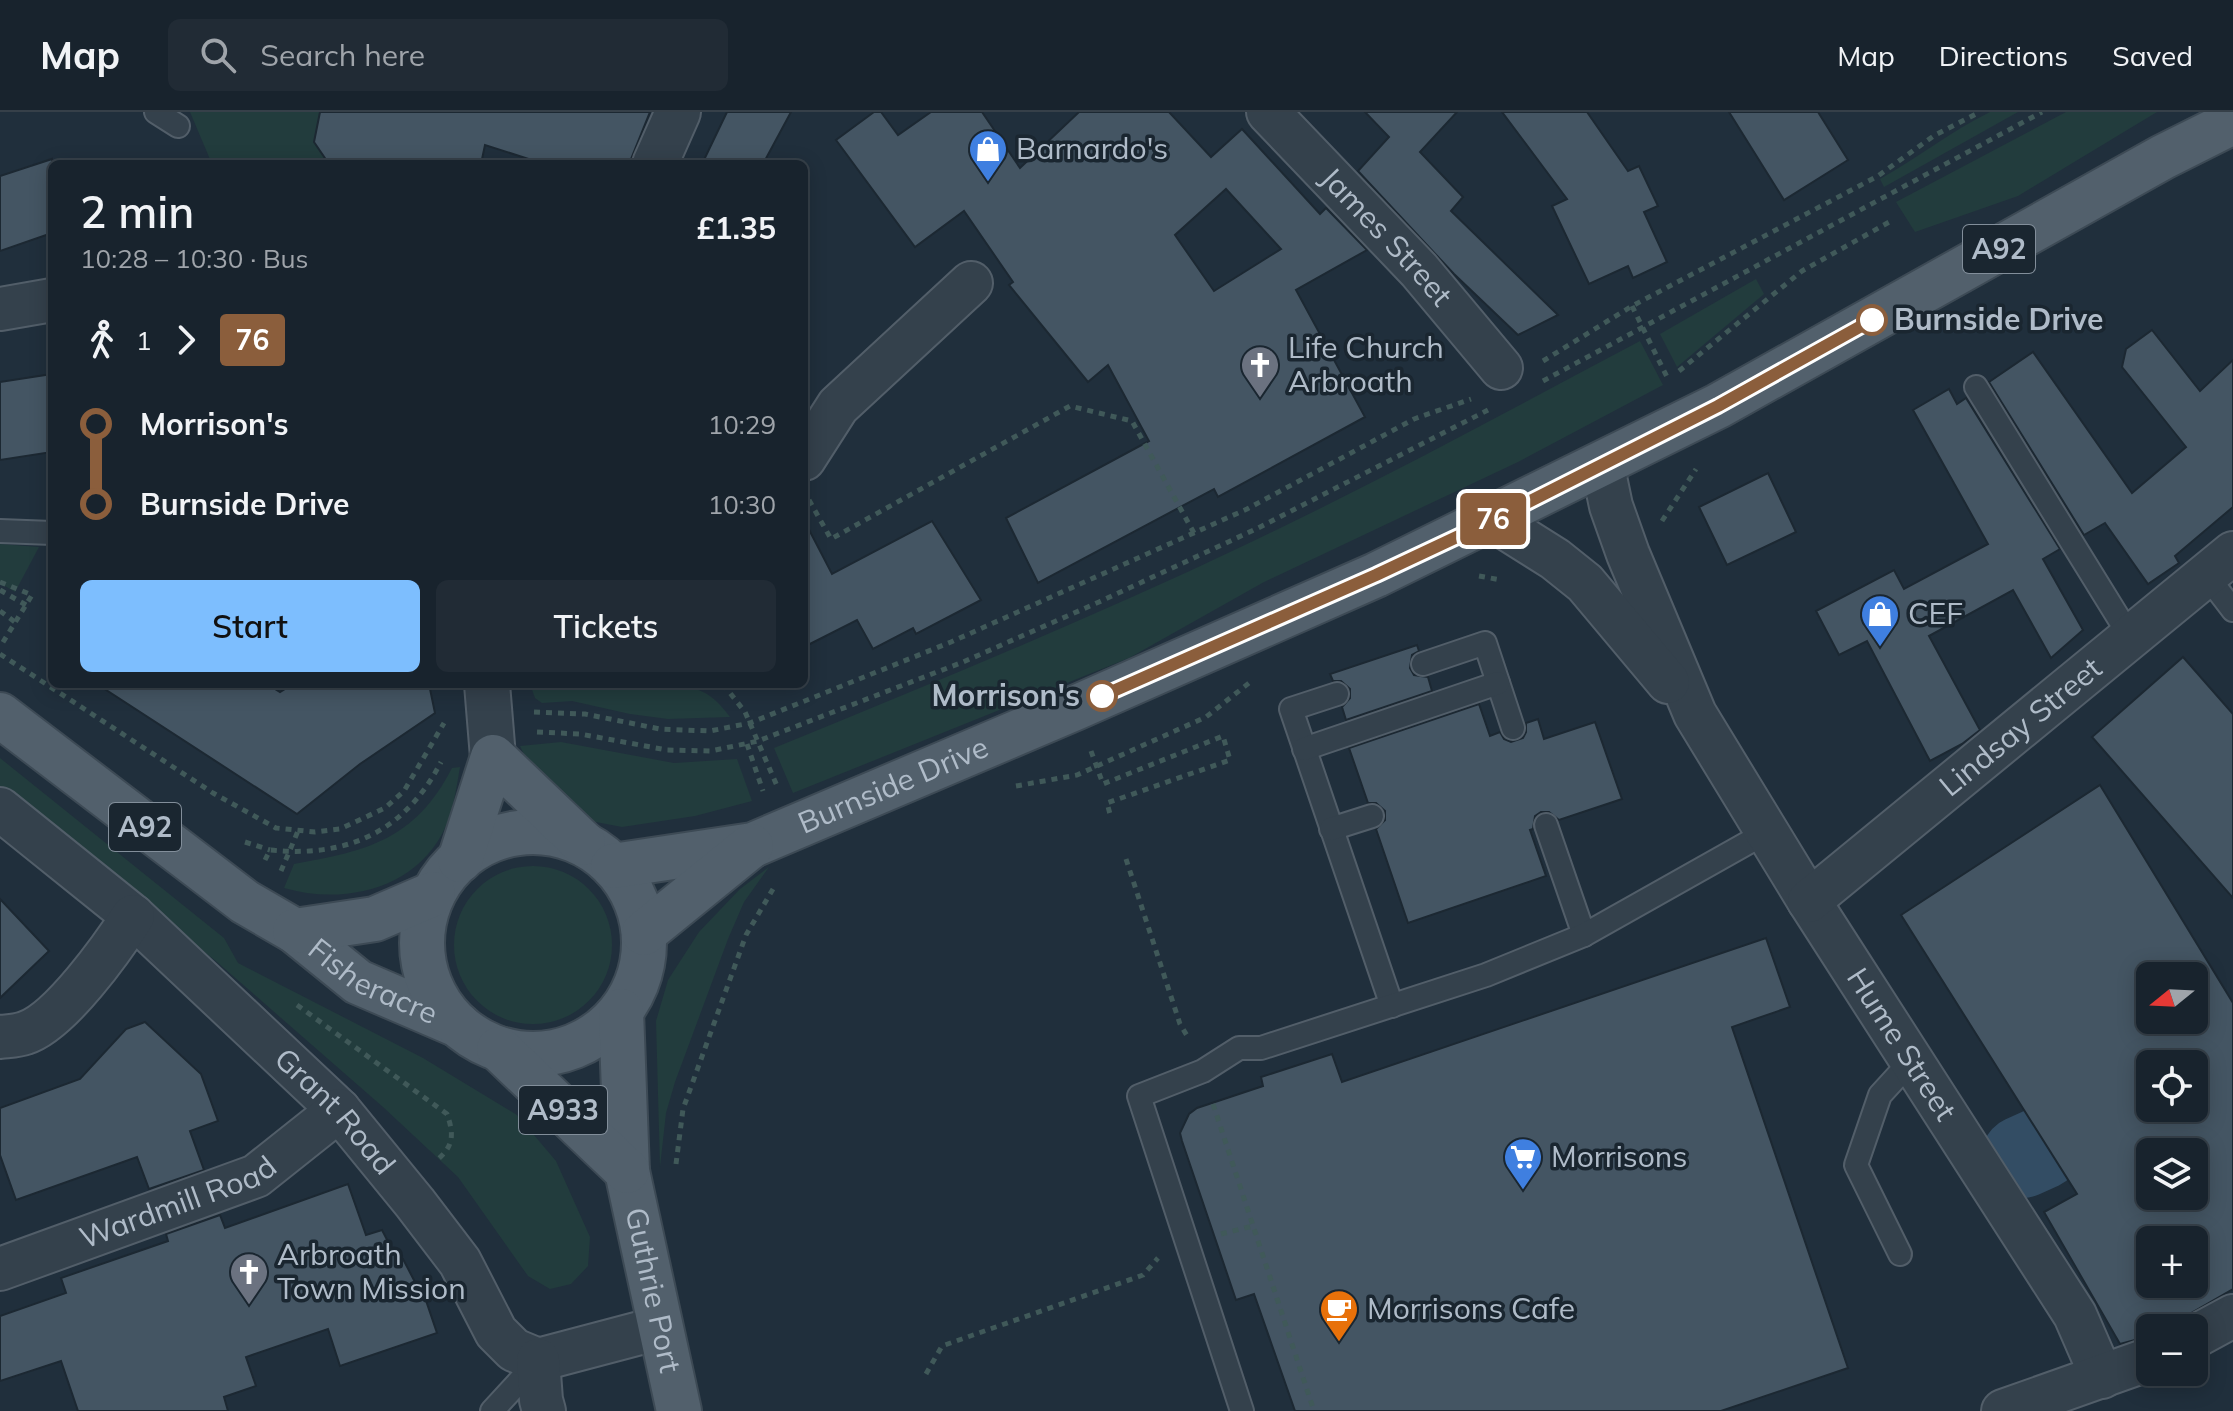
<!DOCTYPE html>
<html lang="en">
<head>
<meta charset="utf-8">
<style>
	body { margin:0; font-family:Mulish,sans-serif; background:#212b35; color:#f1f3f6; height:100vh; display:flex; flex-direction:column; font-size:30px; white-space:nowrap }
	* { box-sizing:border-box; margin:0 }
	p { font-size:26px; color:#9fa4aa }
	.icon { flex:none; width:44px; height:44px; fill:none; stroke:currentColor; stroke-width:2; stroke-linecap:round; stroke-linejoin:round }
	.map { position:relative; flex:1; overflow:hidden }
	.sheet { position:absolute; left:48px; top:48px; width:760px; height:528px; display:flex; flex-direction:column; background:#18232d; border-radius:12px; box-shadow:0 4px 20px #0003,0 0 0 2px #364049 }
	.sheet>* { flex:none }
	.badge { padding:0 16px; border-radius:6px; font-size:28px; line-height:52px }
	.needle { width:52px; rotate:252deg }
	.buttons { position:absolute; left:2136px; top:850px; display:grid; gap:16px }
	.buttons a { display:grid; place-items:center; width:72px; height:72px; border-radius:12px; background:#18232d; box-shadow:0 4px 20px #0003,0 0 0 2px #364049; font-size:40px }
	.map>.badge { position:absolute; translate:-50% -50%; box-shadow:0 0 0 4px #fff }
	.legs { display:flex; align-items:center; gap:12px; height:88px; padding:0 32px; font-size:26px }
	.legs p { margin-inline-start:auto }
	.headline { display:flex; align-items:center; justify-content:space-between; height:136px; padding:0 32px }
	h1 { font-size:44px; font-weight:600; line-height:60px }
	.action { display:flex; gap:16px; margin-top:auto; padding:16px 32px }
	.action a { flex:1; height:92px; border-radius:12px; background:#7dbefe; color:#111; font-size:32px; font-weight:600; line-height:92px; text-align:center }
	.action a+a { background:#212b35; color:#f1f3f6 }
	ul { padding:0 32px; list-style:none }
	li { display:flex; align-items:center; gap:28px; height:80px; font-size:30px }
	li i { display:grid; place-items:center; width:12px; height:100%; margin:0 10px; background:currentColor }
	li i::after { content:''; width:20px; height:20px; margin:-10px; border:6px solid; border-radius:50%; background:#18232d }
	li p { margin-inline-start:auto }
	li:first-child i { background:linear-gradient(#0000 50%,currentColor 0) }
	li:last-child i { background:linear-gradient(currentColor 50%,#0000 0) }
	header { display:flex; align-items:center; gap:48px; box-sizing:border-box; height:112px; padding:0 40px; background:#18232d; border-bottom:2px solid #364049 }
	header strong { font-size:38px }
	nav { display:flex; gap:44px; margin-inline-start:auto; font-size:28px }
	.search { width:560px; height:72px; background:#212b35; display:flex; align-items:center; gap:20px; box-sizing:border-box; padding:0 28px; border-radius:12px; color:#9fa4aa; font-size:30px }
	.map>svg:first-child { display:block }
	.green { fill:#223c3d }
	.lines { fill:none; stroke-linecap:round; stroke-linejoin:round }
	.river { stroke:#334d64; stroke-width:82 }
	.building { fill:#445563; stroke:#1c2832; stroke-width:2; fill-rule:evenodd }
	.service-casing { stroke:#525e69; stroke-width:26 }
	.minor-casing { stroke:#525e69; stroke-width:46 }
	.tertiary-casing { stroke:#525e69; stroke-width:48 }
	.primary-casing { stroke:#3d4a55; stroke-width:48 }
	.path { stroke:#405959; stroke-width:5; stroke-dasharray:6 6; stroke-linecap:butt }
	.service { stroke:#34414c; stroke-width:22 }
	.minor { stroke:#34414c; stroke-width:42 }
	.tertiary { stroke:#34414c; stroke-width:44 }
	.primary { stroke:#52606c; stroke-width:44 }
	.line-1-casing { stroke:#fff; stroke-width:18 }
	.line-1 { stroke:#8b5e3c; stroke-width:12 }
	.stop-1-dot { fill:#fff; stroke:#8b5e3c; stroke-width:4 }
	.labels { text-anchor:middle; stroke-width:7; stroke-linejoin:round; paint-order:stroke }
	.shield { fill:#1a2630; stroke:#828e9a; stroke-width:2 }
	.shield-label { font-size:28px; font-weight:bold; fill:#afbbc8 }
	.poi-label { font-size:30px; fill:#afbbc8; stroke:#1a2630; text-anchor:start }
	.street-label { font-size:30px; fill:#afbbc8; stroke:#1a2630 }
	.stop-label { font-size:30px; font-weight:bold; fill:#afbbc8; stroke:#1a2630; text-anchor:start }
</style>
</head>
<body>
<header>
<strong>Map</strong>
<div class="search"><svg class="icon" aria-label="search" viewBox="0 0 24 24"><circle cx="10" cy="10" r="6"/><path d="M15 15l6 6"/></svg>Search here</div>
<nav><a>Map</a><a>Directions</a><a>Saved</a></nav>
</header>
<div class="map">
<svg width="2233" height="1299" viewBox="0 0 2233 1299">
	<rect width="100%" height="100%" fill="#202f3c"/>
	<g class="green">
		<polygon points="190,0 320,0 314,30 331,52 212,52"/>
		<path d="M1990 0H2018L1884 75 1880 67C1918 46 1951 19 1990 0Z"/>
		<polygon points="2066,0 2157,0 2018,84 1915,120 1896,90"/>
		<polygon points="1756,167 1764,182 1677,255 1660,222"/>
		<path d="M1640 229 1663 273 1518 350 1264 470 1129 546 793 681 774 636C933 571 1092 506 1247 432 1380 369 1510 298 1640 229Z"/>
		<polygon points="0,432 39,435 15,480 0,471"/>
		<path d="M530 572H672C702 577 711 580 730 605L668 607 630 602 572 589 542 591 535 586Z"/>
		<polygon points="561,630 674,651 737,647 752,689 695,704 622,715 596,710 564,693 536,668 520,634"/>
		<polygon points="0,646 224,826 238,851 423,946 517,1003 556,1049 590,1125 588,1154 571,1172 550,1177 528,1164 458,1065 383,995 217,850 0,676"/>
		<path d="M460 655C456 678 453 702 442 722 412 778 342 793 284 776L294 752C367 739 415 728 452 656Z"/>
		<circle cx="533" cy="833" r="79"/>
		<polygon points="769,755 744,790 728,827 675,970 666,1001 660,1055 656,909 668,868 699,820 740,777"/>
	</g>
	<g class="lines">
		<polyline class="river" points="2022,1045 2042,1036"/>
	</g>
	<g class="building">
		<polygon points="320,0 650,0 629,52 544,52 485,33 481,52 329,52 314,30"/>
		<polygon points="727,0 791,0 763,52 702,52"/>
		<path d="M874 0H881L898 23 931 0H982L1020 56 1079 0H1169L1211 45 1242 17 1320 102 1326 96 1367 138 1296 178 1365 305 1218 385 1214 377 1038 471 1006 406 1149 329 1108 253 1088 270 1009 173 1013 170 964 99 915 135 836 28ZM1226 77 1281 137 1214 179 1175 123Z"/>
		<polygon points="1365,0 1457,0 1420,40 1463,85 1451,99 1558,203 1518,223 1454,162 1358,59 1389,25"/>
		<polygon points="1502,0 1587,0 1628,59 1639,54 1658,94 1644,100 1667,150 1633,166 1628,154 1589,172 1552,94 1567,87"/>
		<polygon points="1729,0 1818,0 1848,48 1784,88"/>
		<polygon points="52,47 52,121 0,139 0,64"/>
		<polygon points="2152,218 2200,279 2233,248 2233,395 2175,444 2179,451 2148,472 2105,411 2084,423 1989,270 2033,240 2132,381 2186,335 2122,255 2126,237"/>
		<polygon points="52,262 52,340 0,348 0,270"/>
		<polygon points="1949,277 1957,292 1966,286 2060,437 2043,447 2083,518 2051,546 2013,478 1929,524 1980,618 1962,632 1930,649 1867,529 1839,543 1816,499 1894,458 1904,477 1988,432 1913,298"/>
		<polygon points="1768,361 1796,420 1727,453 1699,395"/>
		<polygon points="804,408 832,462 932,409 981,488 916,522 913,516 873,537 857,508 804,535"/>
		<polygon points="1417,533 1419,539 1412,543 1410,556 1414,563 1428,565 1432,579 1346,608 1342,595 1350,586 1350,577 1341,569 1333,569 1330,562"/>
		<polygon points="2183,545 2233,602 2233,786 2092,625"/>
		<polygon points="97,572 267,572 280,580 293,572 429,572 435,601 360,652 297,702"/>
		<polygon points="1479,592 1490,624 1500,620 1504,627 1511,630 1523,626 1526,620 1526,611 1538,607 1544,627 1595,610 1622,687 1559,708 1549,700 1541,700 1535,704 1533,717 1530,718 1546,764 1408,811 1376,717 1385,708 1385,699 1376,691 1368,691 1349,636"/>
		<path d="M2100 673 2233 891V1177L2165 1216H2150V1224L2120 1232 2044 1100 2077 1082 1901 803ZM2150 864H2194V908H2150ZM2150 952H2194V996H2150ZM2150 1040H2194V1084H2150ZM2150 1128H2194V1172H2150Z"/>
		<polygon points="0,787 49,839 0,886"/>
		<polygon points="1766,826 1790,895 1732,915 1848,1256 1721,1299 1295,1299 1254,1182 1236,1188 1182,1029 1180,1021 1189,1002 1197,996 1263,974 1261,965 1332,942 1342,970"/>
		<polygon points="145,910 201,962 218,1009 190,1019 204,1058 149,1077 137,1045 16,1088 0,1043 0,996 80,967 126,917"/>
		<polygon points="348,1072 366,1123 382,1118 397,1147 403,1147 416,1172 420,1171 437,1221 340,1254 328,1217 246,1245 256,1274 224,1285 228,1299 78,1299 61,1249 0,1269 0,1204 66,1181 61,1166 168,1129 166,1122 220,1103 225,1116"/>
	</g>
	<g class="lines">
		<g class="service-casing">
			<g id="service">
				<polyline points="156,0 178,14"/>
				<polyline points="1976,275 2131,526"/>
				<polyline points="0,419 52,421"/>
				<polyline points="2207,464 2233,498"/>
				<polyline points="1423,552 1485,531 1513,616"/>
				<polyline points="1337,582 1291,597 1392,894"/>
				<polyline points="1304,637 1498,571"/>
				<polyline points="1546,713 1584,823"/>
				<polyline points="1331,717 1372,704"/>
				<polyline points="1900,1142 1856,1053 1880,983 1912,948"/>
				<polyline points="492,1299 538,1249"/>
				<polyline points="1242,1299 1139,984 1203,959 1239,936 1261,936 1486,863 1584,823 1767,720"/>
			</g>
		</g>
		<g class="minor-casing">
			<g id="minor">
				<path id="s1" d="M1268 0 1419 158 1501 256"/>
				<polyline points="0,197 52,188"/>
				<polyline points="804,347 838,294 971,171"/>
				<path id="s2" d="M1602 351 1611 394 1628 442 1695 602 1809 789 2075 1203 2102 1265"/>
				<polyline points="1493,408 1555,447 1585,471 1668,570"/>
				<path id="s3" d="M0 697 133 804 339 998 415 1091 460 1150 496 1220 514 1238 538 1248 659 1216"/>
				<path id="s4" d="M1809 789 2233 441"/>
				<path d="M0 925C8 924 17 924 25 921 60 910 113 835 133 804"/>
				<path id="s5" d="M0 1157 256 1064 339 998"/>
				<polyline points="2194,1225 2233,1204"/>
				<polyline points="538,1248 541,1288 544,1299"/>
				<polyline points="2003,1299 2150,1247"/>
			</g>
		</g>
		<g class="tertiary-casing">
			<g id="tertiary">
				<polyline points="655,52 678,0"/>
				<polyline points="487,572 493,645"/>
			</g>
		</g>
		<g class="primary-casing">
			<g id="primary">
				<path id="s6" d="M0 603 245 790 295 819 358 870 458 913"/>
				<circle cx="533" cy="831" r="111"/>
				<polyline points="460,748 493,645 583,731"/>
				<path id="s7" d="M613 754 753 733 1075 596 1376 463 1718 294 2163 45 2233 10"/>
				<polyline points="295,819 375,807 433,782"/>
				<polyline points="644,821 751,734"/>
				<path id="s8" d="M621 899 627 1059 679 1299"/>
				<polyline points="499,937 627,1059"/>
			</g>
		</g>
		<g class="path">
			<polyline points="1632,194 1669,269"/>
			<polyline points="1543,249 1632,194 1878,64 1935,23 1980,0"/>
			<polyline points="1679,259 1802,159 1891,109"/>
			<polyline points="1543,269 2042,0"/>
			<polyline points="809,388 831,427 1070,294 1132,309 1194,421"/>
			<polyline points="1662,409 1696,357"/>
			<polyline points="1479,464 1501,468"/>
			<polyline points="0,470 32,483 0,535"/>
			<polyline points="0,478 26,493"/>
			<polyline points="0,499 15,510"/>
			<polyline points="0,542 213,681 276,716 315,720 340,717 385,696 404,679 444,611"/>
			<polyline points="723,572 745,600 778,676"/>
			<polyline points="534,600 585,602 660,617 710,619 750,611 951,530 1247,397 1414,307 1471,287"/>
			<polyline points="537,620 580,622 667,638 711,639 758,629 963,550 1099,490 1256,417 1488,298"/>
			<polyline points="747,632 763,679"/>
			<polyline points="1091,639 1103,672 1223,624 1230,648 1107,691 1110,702"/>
			<polyline points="1016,674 1077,663 1206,605 1249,571"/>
			<polyline points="245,730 270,738"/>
			<polyline points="1126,747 1180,912 1189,927"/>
			<path d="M265 748 270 738C347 746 405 720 441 650"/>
			<polyline points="281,759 298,719"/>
			<path d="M297 893 447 1002C454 1022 454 1034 437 1048"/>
			<polyline points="1213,992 1314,1299"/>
			<polyline points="676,1052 683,997 746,823 773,777"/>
			<polyline points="1221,1122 1253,1114"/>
			<polyline points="926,1262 942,1234 1143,1163 1158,1146"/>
		</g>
		<use href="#service" class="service"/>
		<use href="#minor" class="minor"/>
		<use href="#tertiary" class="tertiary"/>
		<use href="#primary" class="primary"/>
	</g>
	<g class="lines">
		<g class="line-1-casing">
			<polyline id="line-1" points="1102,584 1376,463 1493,408 1718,294 1872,208"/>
		</g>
		<use href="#line-1" class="line-1"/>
	</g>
	<defs>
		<g id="shop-pin" transform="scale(2)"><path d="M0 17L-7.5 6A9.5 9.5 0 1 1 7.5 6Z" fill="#3f7fe0" stroke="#1a2630"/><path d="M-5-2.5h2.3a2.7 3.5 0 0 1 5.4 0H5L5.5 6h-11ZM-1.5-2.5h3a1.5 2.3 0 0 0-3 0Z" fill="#fff"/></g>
		<g id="church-pin" transform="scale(2)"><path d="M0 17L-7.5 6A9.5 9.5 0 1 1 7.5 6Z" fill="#6b7280" stroke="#1a2630"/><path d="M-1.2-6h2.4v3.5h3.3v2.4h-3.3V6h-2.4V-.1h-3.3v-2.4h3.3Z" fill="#fff"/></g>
		<g id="supermarket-pin" transform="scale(2)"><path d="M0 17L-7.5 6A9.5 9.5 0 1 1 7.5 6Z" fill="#3f7fe0" stroke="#1a2630"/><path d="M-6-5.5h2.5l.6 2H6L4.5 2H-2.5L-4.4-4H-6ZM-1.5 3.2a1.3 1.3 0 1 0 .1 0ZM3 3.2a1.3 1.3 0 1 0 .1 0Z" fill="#fff"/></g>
		<g id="cafe-pin" transform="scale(2)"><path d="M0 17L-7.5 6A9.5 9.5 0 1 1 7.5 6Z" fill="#e8710a" stroke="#1a2630"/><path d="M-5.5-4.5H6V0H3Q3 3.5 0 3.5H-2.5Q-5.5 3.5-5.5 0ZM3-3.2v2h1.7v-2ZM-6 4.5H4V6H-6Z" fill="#fff"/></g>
	</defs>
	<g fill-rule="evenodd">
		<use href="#shop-pin" x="988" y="37"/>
		<use href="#church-pin" x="1260" y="253"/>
		<use href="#shop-pin" x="1880" y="502"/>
		<use href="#supermarket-pin" x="1523" y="1045"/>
		<use href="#church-pin" x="249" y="1160"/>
		<use href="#cafe-pin" x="1339" y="1197"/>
	</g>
	<g class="stop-1-dot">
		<circle cx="1872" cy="208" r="14"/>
		<circle cx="1102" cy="584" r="14"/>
	</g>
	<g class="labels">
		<g class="shield">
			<rect x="1963" y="113" width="72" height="48" rx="6"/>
			<rect x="109" y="691" width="72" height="48" rx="6"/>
			<rect x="519" y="974" width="88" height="48" rx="6"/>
		</g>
		<g class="shield-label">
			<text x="1999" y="147">A92</text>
			<text x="145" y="725">A92</text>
			<text x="563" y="1008">A933</text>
		</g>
		<g class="poi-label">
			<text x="1016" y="47">Barnardo's</text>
			<text x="1288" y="246">Life Church<tspan x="1288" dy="34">Arbroath</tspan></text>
			<text x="1908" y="512">CEF</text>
			<text x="1551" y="1055">Morrisons</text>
			<text x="277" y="1153">Arbroath<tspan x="277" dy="34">Town Mission</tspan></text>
			<text x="1367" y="1207">Morrisons Cafe</text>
		</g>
		<g class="street-label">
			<text dy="10" stroke="none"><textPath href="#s1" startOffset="172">James Street</textPath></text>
			<text dy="10" stroke="none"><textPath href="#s4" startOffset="274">Lindsay Street</textPath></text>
			<text dy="10" stroke="none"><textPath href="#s7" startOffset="294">Burnside Drive</textPath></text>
			<text dy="10" stroke="none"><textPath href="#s6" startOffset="460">Fisheracre</textPath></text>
			<text dy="10" stroke="none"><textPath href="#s2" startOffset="658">Hume Street</textPath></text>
			<text dy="10" stroke="none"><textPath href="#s3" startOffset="452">Grant Road</textPath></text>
			<text dy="10" stroke="none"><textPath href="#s5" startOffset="190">Wardmill Road</textPath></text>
			<text dy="10" stroke="none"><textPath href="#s8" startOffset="282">Guthrie Port</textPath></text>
		</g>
		<g class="stop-label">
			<text x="1894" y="218">Burnside Drive</text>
			<text x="1080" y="594" text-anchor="end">Morrison's</text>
		</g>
	</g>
</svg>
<div class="buttons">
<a><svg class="needle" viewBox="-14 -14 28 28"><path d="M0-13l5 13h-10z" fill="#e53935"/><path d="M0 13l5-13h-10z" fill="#9fa4aa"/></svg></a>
<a><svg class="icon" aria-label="locate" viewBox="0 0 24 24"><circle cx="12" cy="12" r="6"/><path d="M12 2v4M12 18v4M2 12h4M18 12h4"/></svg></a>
<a><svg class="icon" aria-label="layers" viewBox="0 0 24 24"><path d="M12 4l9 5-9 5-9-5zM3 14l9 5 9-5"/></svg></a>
<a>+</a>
<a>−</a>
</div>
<b class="badge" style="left:1493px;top:407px;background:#8b5e3c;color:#fff">76</b>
<section class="sheet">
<div class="headline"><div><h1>2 min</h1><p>10:28 – 10:30 · Bus</p></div><b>£1.35</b></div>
<div class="legs"><svg class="icon" aria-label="walk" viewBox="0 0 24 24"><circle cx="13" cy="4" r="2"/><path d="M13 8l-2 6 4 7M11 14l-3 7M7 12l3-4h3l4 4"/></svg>1<svg class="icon" aria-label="forward" viewBox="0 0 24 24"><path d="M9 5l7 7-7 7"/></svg><b class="badge" style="background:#8b5e3c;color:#fff">76</b></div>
<ul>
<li><i style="color:#8b5e3c"></i><b>Morrison's</b><p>10:29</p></li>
<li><i style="color:#8b5e3c"></i><b>Burnside Drive</b><p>10:30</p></li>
</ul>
<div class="action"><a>Start</a><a>Tickets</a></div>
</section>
</div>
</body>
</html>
